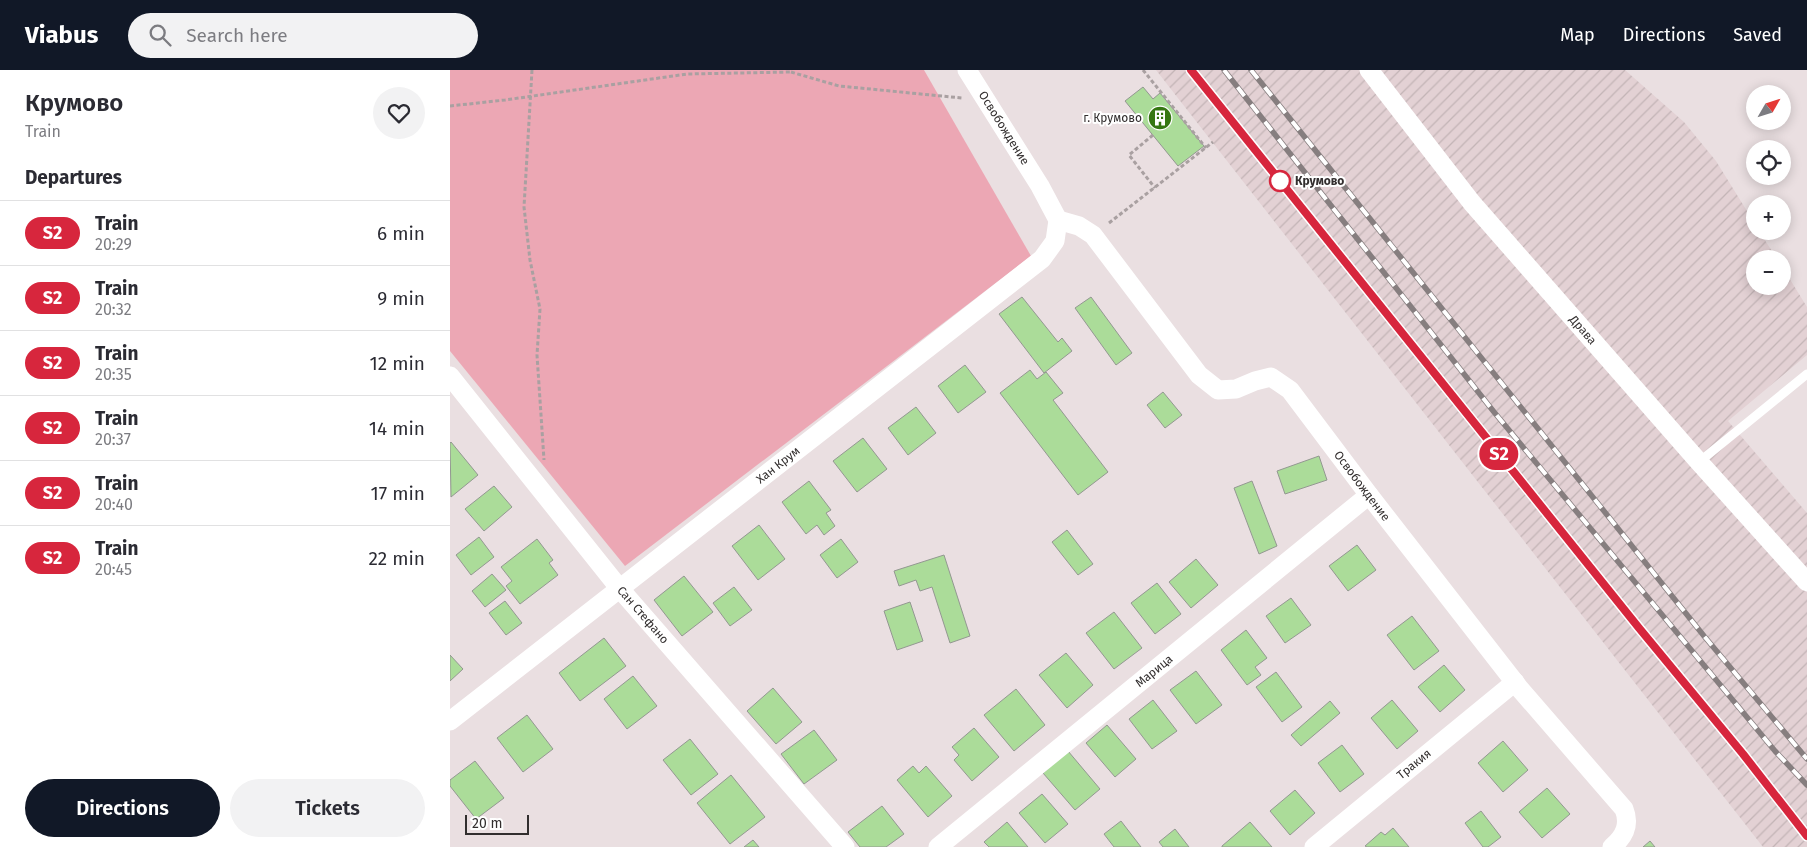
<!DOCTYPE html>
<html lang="en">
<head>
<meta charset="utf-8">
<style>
	body { margin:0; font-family:"Fira Sans",sans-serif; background:#f2f2f3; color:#2b2b33; height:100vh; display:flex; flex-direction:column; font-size:19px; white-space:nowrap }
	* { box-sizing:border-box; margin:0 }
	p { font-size:16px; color:#7c7c81 }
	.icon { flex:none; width:28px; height:28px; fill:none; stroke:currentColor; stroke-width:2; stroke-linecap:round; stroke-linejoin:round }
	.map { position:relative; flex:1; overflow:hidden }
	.panel { display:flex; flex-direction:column; background:#fff; width:450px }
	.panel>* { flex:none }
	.badge { padding:0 10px; border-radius:16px; font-size:18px; line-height:32px }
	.needle { width:32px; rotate:51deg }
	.buttons { position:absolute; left:1296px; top:15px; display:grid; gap:10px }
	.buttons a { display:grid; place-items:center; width:45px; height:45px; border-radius:50%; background:#fff; box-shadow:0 2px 12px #0003; font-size:25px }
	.scale { position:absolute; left:15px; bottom:12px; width:64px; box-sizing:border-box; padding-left:5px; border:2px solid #322e2e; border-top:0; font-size:14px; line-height:18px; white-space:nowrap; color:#322e2e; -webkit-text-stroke:4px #fff; paint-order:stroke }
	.map>.badge { position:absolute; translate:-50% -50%; box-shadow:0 0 0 2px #fff }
	h2 { padding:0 25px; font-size:19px; line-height:45px }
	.round { display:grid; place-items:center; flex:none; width:52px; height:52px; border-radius:26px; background:#f2f2f3 }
	.summary { display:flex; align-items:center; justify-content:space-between; height:85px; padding:0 25px }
	h1 { font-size:24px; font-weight:600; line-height:38px }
	.action { display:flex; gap:10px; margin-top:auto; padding:10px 25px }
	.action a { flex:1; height:58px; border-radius:30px; background:#111827; color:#fff; font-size:20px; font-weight:600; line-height:58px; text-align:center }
	.action a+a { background:#f2f2f3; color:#2b2b33 }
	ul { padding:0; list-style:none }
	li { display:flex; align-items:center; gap:15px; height:65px; padding:0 25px; border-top:1px solid #e1e1e2 }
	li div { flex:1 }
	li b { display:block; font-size:19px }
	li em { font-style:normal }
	li .badge { min-width:55px; font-weight:700; text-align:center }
	header { display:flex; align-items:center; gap:30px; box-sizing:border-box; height:70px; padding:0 25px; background:#111827; color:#fff }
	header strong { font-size:24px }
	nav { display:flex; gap:28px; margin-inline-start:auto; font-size:18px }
	.search { width:350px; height:45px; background:#f2f2f3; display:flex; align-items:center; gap:12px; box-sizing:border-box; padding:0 18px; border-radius:28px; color:#7c7c81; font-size:19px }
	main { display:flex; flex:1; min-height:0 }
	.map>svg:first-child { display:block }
	.industrial { fill:url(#industrial-furrows) }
	.green { fill:#eca7b4 }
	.building { fill:#abdc99; stroke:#939891 }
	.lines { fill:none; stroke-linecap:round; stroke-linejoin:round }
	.path { stroke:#a9a0a1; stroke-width:3; stroke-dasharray:4 2.5; stroke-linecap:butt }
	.service { stroke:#fff; stroke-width:9 }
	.minor { stroke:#fff; stroke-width:19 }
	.rail-casing { stroke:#867e7f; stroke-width:5.5 }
	.rail { stroke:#fff; stroke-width:4; stroke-dasharray:11; stroke-linecap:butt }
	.line-casing { stroke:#fff; stroke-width:11 }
	.line { stroke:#d7263d; stroke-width:8 }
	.stop-dot { fill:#fff; stroke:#d7263d; stroke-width:2.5 }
	.labels { text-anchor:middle; stroke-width:4; stroke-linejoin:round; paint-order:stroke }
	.poi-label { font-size:12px; fill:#322e2e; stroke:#fff; text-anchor:end }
	.street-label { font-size:12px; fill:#322e2e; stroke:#fff }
	.stop-label { font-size:12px; font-weight:bold; fill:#322e2e; stroke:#fff; text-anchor:start }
</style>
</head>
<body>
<header>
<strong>Viabus</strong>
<div class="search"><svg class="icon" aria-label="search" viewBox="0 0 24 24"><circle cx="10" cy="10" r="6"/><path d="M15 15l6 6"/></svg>Search here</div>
<nav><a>Map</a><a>Directions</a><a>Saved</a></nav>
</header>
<main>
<section class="panel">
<div class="summary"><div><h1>Крумово</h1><p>Train</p></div><a class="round"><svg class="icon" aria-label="heart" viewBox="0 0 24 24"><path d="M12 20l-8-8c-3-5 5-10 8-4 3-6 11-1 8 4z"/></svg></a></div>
<h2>Departures</h2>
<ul>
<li><span class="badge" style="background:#d7263d;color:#fff">S2</span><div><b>Train</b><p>20:29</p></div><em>6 min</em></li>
<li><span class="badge" style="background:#d7263d;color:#fff">S2</span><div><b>Train</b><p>20:32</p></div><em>9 min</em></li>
<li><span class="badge" style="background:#d7263d;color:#fff">S2</span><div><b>Train</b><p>20:35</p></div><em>12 min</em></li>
<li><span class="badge" style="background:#d7263d;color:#fff">S2</span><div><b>Train</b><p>20:37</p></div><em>14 min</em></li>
<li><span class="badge" style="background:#d7263d;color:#fff">S2</span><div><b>Train</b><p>20:40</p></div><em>17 min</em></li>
<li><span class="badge" style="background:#d7263d;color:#fff">S2</span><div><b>Train</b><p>20:45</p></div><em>22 min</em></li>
</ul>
<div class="action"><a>Directions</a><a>Tickets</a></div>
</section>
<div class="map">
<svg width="1357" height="777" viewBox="0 0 1357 777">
	<defs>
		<pattern id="industrial-furrows" width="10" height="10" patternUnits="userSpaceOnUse" patternTransform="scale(1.25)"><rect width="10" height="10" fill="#e3d1d4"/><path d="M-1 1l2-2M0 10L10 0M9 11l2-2" fill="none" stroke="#c3b4b6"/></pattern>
	</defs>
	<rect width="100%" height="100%" fill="#eadfe1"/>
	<polygon class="industrial" points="706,0 1175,0 1234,52 1266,91 1305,154 1305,161 1309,161 1327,189 1305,189 1305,216 1332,216 1333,198 1357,237 1357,285 1278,351 1357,443 1357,777 1313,777"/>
	<polygon class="green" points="0,0 474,0 581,186 175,496 0,281"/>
	<g class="building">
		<polygon points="693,17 703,29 710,23 754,76 728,96 675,31"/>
		<polygon points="572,227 608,272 612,268 622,281 594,303 549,244"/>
		<polygon points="641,227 682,283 666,295 625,238"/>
		<polygon points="515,295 536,322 508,343 488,316"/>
		<polygon points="580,300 587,309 596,302 613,323 603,330 658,402 628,425 550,323"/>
		<polygon points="713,322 732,345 715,358 697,335"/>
		<polygon points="466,337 486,363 458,385 438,358"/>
		<polygon points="413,368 437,399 407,422 383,391"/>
		<polygon points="1,372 28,405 1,427 0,373"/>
		<polygon points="869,386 877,410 835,424 827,401"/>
		<polygon points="359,411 381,440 376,443 385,456 374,465 367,455 356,464 332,432"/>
		<polygon points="802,411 827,476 809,484 784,418"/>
		<polygon points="44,416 62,437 34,461 15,439"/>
		<polygon points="309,455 335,489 308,510 282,476"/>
		<polygon points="617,460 643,494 628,505 602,472"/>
		<polygon points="29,467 44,487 21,505 6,485"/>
		<polygon points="87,469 103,490 99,493 108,505 70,534 56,516 62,511 51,497"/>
		<polygon points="391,469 408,492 387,508 370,485"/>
		<polygon points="907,475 926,500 898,521 879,496"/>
		<polygon points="494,485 520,566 500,573 482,517 470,521 466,510 449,516 444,501"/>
		<polygon points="746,489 768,515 741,538 719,512"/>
		<polygon points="42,504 56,520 35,537 22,521"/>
		<polygon points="234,506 263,542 232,566 204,530"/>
		<polygon points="707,513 731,544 705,564 681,533"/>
		<polygon points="284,517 302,540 280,556 263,533"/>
		<polygon points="841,528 861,555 835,573 816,546"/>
		<polygon points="55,531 72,553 56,565 39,543"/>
		<polygon points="460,532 473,571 447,580 434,541"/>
		<polygon points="664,542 692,578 664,599 636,563"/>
		<polygon points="962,546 989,581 964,600 937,565"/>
		<polygon points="796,560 817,588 805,597 811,605 797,615 771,580"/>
		<polygon points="154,568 176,596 130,631 109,603"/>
		<polygon points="616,583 643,615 617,638 589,605"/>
		<polygon points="0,585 13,599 0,611"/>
		<polygon points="994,595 1015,620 990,642 968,617"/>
		<polygon points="746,601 772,635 746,654 720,620"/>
		<polygon points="826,602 852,637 832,652 806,617"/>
		<polygon points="183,606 207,636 177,659 154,629"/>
		<polygon points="323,618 352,652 326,674 297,641"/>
		<polygon points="566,619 595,655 564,681 534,645"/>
		<polygon points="703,630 727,661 702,679 679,649"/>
		<polygon points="942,630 968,661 947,679 921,648"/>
		<polygon points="880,631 890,643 851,676 841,665"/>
		<polygon points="77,645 103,679 73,702 47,668"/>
		<polygon points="657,655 686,689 665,707 636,673"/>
		<polygon points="524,658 549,687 522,711 504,690 509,685 502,677"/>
		<polygon points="364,660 387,690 354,714 331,684"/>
		<polygon points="240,669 268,704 241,725 213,690"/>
		<polygon points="1053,671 1078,700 1053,722 1028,693"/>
		<polygon points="892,675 914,704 890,722 868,693"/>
		<polygon points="618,681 650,719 625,740 593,703"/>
		<polygon points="25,691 54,728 26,749 0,716 0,710"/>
		<polygon points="463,696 469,703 476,696 502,726 478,747 447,710"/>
		<polygon points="281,705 315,747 280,774 247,733"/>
		<polygon points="1097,718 1120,744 1092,768 1069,742"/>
		<polygon points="845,720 865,743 840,765 820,741"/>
		<polygon points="592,724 618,754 595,773 569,743"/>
		<polygon points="432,736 454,764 436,777 410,777 398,762"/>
		<polygon points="1031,741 1051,767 1038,777 1033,777 1015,753"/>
		<polygon points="671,751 691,777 664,777 654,764"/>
		<polygon points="557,752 578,777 539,777 534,772"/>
		<polygon points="800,752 822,777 772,777 772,776"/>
		<polygon points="943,758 959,777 917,777 915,776 931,762 935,765"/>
		<polygon points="725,759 739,777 713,777 709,772"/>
		<polygon points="303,770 309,777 294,777"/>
		<polygon points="1200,771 1205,777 1193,777"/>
	</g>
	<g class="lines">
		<g class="path">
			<polyline points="82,0 74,137 80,190 90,239 87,285 94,390"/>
			<polyline points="693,0 756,78"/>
			<polyline points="341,2 389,16 512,28"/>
			<polyline points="0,36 55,30 237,4 342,2"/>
			<polyline points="703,65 679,85 705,118"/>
			<polyline points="659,153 763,72"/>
		</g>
		<polyline class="service" points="1249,392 1357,304"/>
		<g class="minor">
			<polyline points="919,0 1022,133 1249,392 1357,512"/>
			<path d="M608 150 629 156 643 165 749 305 768 320 786 319 805 311 821 307 840 320 919 425 1070 619 1174 739C1180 754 1175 766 1162 777"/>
			<polyline points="0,306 170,519 395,777"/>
			<polyline points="0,651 592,189 605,171 608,150 590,116 517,0"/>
			<polyline points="488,777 919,425"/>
			<polyline points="864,777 1065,612"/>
		</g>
		<g class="rail-casing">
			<g id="rail">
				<polyline points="741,0 1189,558 1293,684 1357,766"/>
				<polyline points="774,0 1044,342 1325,681 1357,715"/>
				<polyline points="801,0 1254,566 1357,689"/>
			</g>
		</g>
		<use href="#rail" class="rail"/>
	</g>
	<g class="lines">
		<g class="line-casing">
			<polyline id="line" points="741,0 1189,558 1293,684 1357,766"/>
		</g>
		<use href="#line" class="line"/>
	</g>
	<defs>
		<g id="building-disc" transform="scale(1.25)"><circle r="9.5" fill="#357612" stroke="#fff"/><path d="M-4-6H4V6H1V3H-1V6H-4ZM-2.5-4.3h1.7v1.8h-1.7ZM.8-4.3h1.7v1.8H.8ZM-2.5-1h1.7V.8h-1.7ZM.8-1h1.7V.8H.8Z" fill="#fff"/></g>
	</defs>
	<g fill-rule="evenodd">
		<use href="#building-disc" x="710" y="48"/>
	</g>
	<circle class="stop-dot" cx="830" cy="111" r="10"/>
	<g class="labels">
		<g class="poi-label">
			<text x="692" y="52">г. Крумово</text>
		</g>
		<g class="street-label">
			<text transform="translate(554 58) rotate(58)" y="4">Освобождение</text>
			<text transform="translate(1133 260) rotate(49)" y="4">Драва</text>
			<text transform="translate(328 395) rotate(-38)" y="4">Хан Крум</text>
			<text transform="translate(912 416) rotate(53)" y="4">Освобождение</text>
			<text transform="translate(193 545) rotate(49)" y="4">Сан Стефано</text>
			<text transform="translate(704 601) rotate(-39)" y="4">Марица</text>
			<text transform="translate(964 694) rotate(-39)" y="4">Тракия</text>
		</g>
		<g class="stop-label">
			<text x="845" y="115">Крумово</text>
		</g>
	</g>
</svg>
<div class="buttons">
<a><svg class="needle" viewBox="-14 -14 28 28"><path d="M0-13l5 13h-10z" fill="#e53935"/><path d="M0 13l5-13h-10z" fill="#7c7c81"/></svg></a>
<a><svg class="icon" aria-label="locate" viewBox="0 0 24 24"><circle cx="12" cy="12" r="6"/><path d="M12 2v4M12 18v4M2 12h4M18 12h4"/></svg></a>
<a>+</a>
<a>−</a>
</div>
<div class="scale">20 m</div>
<b class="badge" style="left:1049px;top:384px;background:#d7263d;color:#fff">S2</b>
</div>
</main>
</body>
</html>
